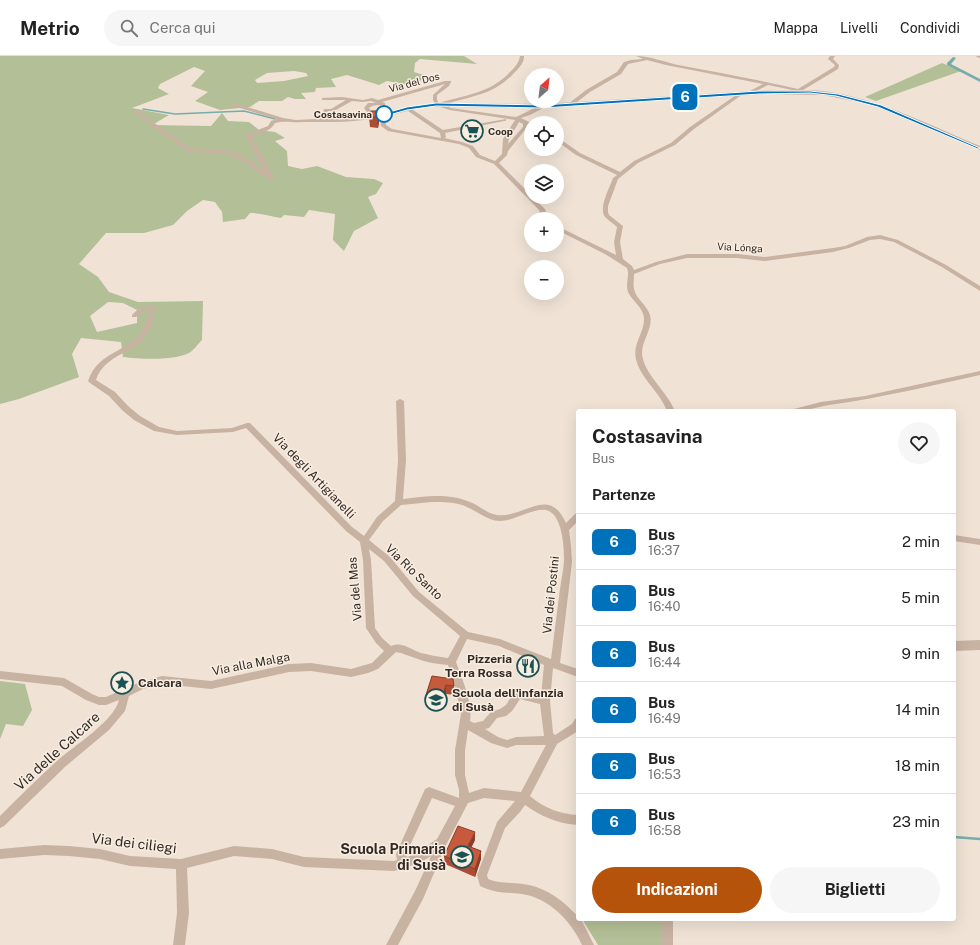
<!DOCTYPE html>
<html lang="it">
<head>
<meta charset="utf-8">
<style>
	body { margin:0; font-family:"Public Sans",sans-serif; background:#f6f6f6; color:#222; height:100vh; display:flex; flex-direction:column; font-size:15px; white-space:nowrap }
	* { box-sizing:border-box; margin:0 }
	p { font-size:13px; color:#767676 }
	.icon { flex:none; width:22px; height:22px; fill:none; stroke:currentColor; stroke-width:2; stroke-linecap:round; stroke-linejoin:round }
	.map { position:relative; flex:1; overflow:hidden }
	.side { position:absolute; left:576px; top:353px; width:380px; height:512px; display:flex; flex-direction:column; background:#fff; border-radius:4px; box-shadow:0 4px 16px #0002 }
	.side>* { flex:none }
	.badge { padding:0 8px; border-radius:6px; font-size:14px; line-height:26px }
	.needle { width:26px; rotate:28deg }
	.buttons { position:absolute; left:524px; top:12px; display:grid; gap:8px }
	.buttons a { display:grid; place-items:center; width:40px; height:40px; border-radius:50%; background:#fff; box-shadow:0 4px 16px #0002; font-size:20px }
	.map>.badge { position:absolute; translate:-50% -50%; box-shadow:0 0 0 2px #fff }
	h2 { padding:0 16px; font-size:15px; line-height:36px }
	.round { display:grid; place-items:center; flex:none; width:42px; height:42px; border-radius:21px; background:#f6f6f6 }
	.head { display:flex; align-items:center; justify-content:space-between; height:68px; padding:0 16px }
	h1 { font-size:19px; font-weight:700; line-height:30px }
	.button { display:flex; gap:8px; margin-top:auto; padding:8px 16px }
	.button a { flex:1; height:46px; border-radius:24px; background:#b45309; color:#fff; font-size:16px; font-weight:700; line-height:46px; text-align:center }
	.button a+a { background:#f6f6f6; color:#222 }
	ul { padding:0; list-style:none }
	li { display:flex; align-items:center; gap:12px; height:56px; padding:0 16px; border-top:1px solid #e0e0e0 }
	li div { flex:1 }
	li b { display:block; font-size:15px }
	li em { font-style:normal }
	li .badge { min-width:44px; font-weight:700; text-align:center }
	header { display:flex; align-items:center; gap:24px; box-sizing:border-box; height:56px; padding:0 20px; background:#fff; border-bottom:1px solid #e0e0e0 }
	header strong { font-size:19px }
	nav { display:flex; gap:22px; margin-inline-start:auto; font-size:14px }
	.search { width:280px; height:36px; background:#f6f6f6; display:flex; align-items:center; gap:10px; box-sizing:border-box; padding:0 14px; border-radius:22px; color:#767676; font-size:15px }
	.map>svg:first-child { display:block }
	.green { fill:#b3bf96; fill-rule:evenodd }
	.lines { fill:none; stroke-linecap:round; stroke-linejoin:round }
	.stream-far1 { stroke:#75adad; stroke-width:1.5 }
	.stream { stroke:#75adad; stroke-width:2.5 }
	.canal { fill:#75adad; fill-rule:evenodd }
	.minor { fill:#c8b2a2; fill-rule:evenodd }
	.tertiary { fill:#c8b2a2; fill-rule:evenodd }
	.wall { fill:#ab4d34 }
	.shaded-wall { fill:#8b3e2b }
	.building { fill:#c7593d; stroke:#8b3e2b }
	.line { fill:#0072bc; stroke:#fff }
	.stop-dot { fill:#fff; stroke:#0072bc; stroke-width:2 }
	.labels { text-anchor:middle; stroke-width:3; stroke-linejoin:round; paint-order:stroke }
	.far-street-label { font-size:10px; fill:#322824; stroke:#f8ede1 }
	.far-stop-label { font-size:10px; font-weight:bold; fill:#322824; stroke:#f8ede1; text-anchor:end }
	.far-poi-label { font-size:10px; font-weight:bold; fill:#322824; stroke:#f8ede1; text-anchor:start }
	.street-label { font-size:12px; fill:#322824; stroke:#f8ede1 }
	.poi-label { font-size:12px; font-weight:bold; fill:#322824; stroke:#f8ede1; text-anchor:start }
	.near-street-label { font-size:14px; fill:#322824; stroke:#f8ede1 }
	.near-poi-label { font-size:14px; font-weight:bold; fill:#322824; stroke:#f8ede1; text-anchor:end }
</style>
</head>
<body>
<header>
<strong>Metrio</strong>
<div class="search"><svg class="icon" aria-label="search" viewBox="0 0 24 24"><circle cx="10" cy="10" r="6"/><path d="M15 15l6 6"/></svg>Cerca qui</div>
<nav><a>Mappa</a><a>Livelli</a><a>Condividi</a></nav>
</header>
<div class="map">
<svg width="980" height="889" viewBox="0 0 980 889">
	<rect width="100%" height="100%" fill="#f0e3d6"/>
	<g class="green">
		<path d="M0 0H464L477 8 420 3 415 7 414 16 427 20 413 30 387 25 379 29 347 19 331 23 336 31 316 32 315 36 301 37 306 43H295L288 41 282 45H259L250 51 220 54 195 45 208 36 191 30 205 15 194 11 160 28 158 32 169 38 132 52 169 59 152 69 211 70 222 57 228 65 249 66 259 74 275 76 285 82 275 85 287 95 288 110 302 113 317 110 346 121 374 123 383 127 376 138 368 141 378 162 354 175 344 195 333 184 335 158 309 154 304 161 284 159 281 162C270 160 261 157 250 157L245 163 223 166 222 156 215 146 203 144 187 155 173 169 144 177H106L79 208 98 221 109 236 138 246 203 245 202 284C198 288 194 294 189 297 173 305 140 303 123 301L121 286 81 282 72 298 79 321 19 343 0 348ZM294 15 306 17 308 20 284 25 257 27 255 24 267 17ZM108 246 123 247 137 254V267L97 276 90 260Z"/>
		<polygon points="942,7 961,15 876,45 865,41"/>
		<polygon points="0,625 25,628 32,654 23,670 6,668 0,683"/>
		<polygon points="582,863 673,863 668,889 598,889"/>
	</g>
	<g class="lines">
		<polyline class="stream-far1" points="143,53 175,58 244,55 275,63"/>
		<polyline class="stream" points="954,781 980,783"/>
		<polygon class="canal" points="953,1 956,2 951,8 980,23 980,26 947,9 947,7"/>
		<g class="minor">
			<path d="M520 0H524C524 7 520 11 515 16 493 40 473 39 444 49L451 52 516 61 541 49H545V51L530 59 521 62 531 67V71L528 70 508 95 507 99 499 107 531 139V141H533L545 153 548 163H542L539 154 494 108 476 101 469 92 459 88 388 75 381 70 380 61C355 67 328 66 302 66 292 67 285 64 275 67 270 76 260 77 251 80L274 121 271 124 253 113 251 109 228 98 187 95 132 55 136 54 190 92 231 95 255 107 257 111 265 115 245 79 268 70 271 65 277 63 233 50 231 47V46L283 62 296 64 316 63 323 57 324 53H331L346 44H322V42L342 41 363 44 372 42 378 44 445 25H451V26L449 30 437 39V44L439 47C465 39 491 37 510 16 515 11 519 7 520 0ZM445 28 433 39V44L435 48C427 48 413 52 407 51L405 52 375 59 369 52C373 48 379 50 385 49V47L382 46ZM352 45 363 46 371 45 376 47H368L364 52 370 60 348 63H322L328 55H334ZM422 51H440L450 54 515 64 503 83 502 98 495 105 480 99 473 90 462 86 444 82 446 81 445 77 504 65H506V63L443 74 413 54ZM408 55 440 77 441 82 392 73 386 69 385 60ZM519 66 523 68V71L508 88 509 83Z"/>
			<path d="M636 0C650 0 664 6 678 9 718 16 758 24 798 33L834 11 835 9 828 3 830 0H835L833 3 839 9 838 13 803 34 807 35V37L768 29 750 38H748V36L763 28 666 9 647 4 628 8 621 18 590 36 572 50H568V48L586 34 617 16 624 6 631 4 643 3Z"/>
			<path d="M739 37 743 38 694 73 675 89 638 107 618 123 608 150V156L609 159 623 170 620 186 623 203 632 210 634 214 656 206 687 198H737L765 201 833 192 845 190 867 181 880 179 898 184 946 209 980 230V235L942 211 894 186 880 183 870 184 849 192 833 196 765 205 737 202H687L660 208 634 218C634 223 633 228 634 233 636 243 647 249 650 259 654 274 638 288 643 303 647 320 667 336 675 355H667C660 336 640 322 636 303 632 288 645 276 644 262 643 251 632 245 628 236 625 228 630 219 627 212L605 198 557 174V170L559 171 616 199 614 186 617 171C613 167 608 164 605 161 598 152 610 131 613 122L617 119 576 99 557 85V81L580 97 620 116 634 105 671 87 690 71Z"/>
			<path d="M152 250 155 252C154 258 154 265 151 271 140 298 105 296 96 324L115 336 128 350 140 360 159 371 177 375 232 372 247 367H250L352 471 364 480 377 461 395 445 398 404 396 345 400 343 404 345 406 404 403 443C425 440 449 437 470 446 479 449 487 458 497 459 525 462 549 429 566 467L575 458 578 457V465L569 474 571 490 572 506 560 607 578 613V621L553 612 550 645 553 677 555 679 572 668 575 663 578 662V675L557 688 530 740C544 752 560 758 578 759V769C558 768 541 760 525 749L520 756 505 772 487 819 488 823C500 828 511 826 523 828 548 831 567 848 582 865L594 889H582C571 865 549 842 522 838 505 836 497 838 480 830L477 819 496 769 497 766 515 745 484 742 468 747 446 789 423 843 398 889H386L415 835 431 800 420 807 394 815 304 811 272 803 234 800 187 812 189 857 185 889H173L177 857 176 813 130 810 100 803 69 800 44 799 0 803V793L44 789 69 790 100 793 130 800 181 803 234 790 272 793 304 801 394 805 397 804 396 798 425 733 429 731 459 742V734L455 719V694L461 658 455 631 448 609C436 608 425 606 415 602 408 600 403 597 396 596L378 613 368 617 351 621 311 615 289 616 211 633 162 628 143 633 129 640 125 655 109 674 66 710 4 770 0 772V760C19 741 38 722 58 704 74 690 114 665 119 644L106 649H99L86 644 62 630 0 623V615L64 622 92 638 99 641H106L138 627 162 620 211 625 289 608 311 607 351 613 372 607 384 595 376 587 366 572 363 504 360 486 346 475 246 372 233 376 177 379 154 375 134 364 122 354 109 340 90 327 88 325C99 293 131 297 144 272 147 267 148 260 149 254H144L136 261H132V259L140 251ZM432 446C443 446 455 446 465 450 477 455 486 464 499 465 513 466 537 449 549 455 562 461 564 490 564 503 564 513 561 523 560 533 557 556 554 580 551 603L500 583 468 576 419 536 390 501 369 484 383 465 401 449ZM369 493 384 505 413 540 460 580 448 602C439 601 430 599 421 597 410 593 402 585 391 590L382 582 375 572 371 504ZM467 583 499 590 544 609 541 640 524 635 514 636 506 649 500 653 491 656 483 665 474 667 470 665C473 647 462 623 456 606ZM520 643 540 648 544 680 516 681 507 684 498 681 485 673 489 672 497 662 506 660 512 655ZM468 674 491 687 507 692 516 689H546L521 736 484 732 469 737 465 719V694ZM432 742 455 750 437 783 413 799 407 801 406 798Z"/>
			<path d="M980 315V319C930 330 880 342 829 349 817 351 807 355 793 355L794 353 821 346 865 340Z"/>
			<polygon points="954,479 980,483 980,489 954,485"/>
			<rect x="661" y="863" width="12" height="26"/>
		</g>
		<g class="tertiary">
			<polygon points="976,0 980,0 980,2 977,1"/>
			<path d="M768 34C786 35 805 33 823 35 878 42 929 69 980 90V94L877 51 858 46 823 39 768 38 543 52 441 51 438 49 441 47 543 48Z"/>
			<polygon points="980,584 980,594 954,595 954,585"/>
		</g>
	</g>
	<g class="wall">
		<polygon points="378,55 379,66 378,72 370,71 369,61"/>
		<polygon points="432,620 454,630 455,639 446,638 442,651 426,648 426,639"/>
		<polygon points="475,784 471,792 481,795 481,803 475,821 445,808 444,800"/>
	</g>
	<g class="shaded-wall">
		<polygon points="378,55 379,66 378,72 377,61"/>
		<polygon points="446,629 446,638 442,651 442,642"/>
		<polygon points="475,776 475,784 468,798 468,790"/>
		<polygon points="481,795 481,803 475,821 475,813"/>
	</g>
	<g class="building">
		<polygon points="371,55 378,55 377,61 369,61"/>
		<polygon points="432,620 453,623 454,630 446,629 442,642 426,639"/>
		<polygon points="458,770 475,776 468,790 481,795 475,813 444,800"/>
	</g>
	<polygon class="line" points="759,35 810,35 838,38 881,49 980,92 978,93 878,51 836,40 810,37 759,38 543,52 436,50 407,54 382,61 379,59 407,51 436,47 543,49"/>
	<defs>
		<g id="supermarket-ring" transform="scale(1.15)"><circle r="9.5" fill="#f8ede1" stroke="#1a5253" stroke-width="1.5"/><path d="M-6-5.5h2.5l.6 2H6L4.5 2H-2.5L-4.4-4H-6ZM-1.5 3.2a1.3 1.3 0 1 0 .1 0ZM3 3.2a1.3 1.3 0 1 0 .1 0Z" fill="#1a5253"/></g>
		<g id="restaurant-ring" transform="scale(1.15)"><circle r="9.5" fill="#f8ede1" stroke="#1a5253" stroke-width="1.5"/><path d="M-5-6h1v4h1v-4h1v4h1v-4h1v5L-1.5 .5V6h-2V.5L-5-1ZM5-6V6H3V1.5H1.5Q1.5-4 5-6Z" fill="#1a5253"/></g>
		<g id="sight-ring" transform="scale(1.15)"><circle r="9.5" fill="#f8ede1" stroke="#1a5253" stroke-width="1.5"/><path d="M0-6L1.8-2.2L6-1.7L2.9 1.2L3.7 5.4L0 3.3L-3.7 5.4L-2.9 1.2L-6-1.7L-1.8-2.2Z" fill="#1a5253"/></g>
		<g id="school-ring" transform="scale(1.15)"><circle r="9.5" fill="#f8ede1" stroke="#1a5253" stroke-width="1.5"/><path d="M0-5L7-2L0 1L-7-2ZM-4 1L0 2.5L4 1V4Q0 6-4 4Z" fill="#1a5253"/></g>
	</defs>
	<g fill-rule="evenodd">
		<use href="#supermarket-ring" x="472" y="75"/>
		<use href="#restaurant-ring" x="528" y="610"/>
		<use href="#sight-ring" x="122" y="627"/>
		<use href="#school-ring" x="436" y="644"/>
		<use href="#school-ring" x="462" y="801"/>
	</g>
	<circle class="stop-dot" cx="384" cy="58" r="8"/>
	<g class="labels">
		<g class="far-street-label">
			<text transform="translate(414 26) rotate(-15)" y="4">Via del Dos</text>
			<text transform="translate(740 191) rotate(3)" y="4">Via Lónga</text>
		</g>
		<g class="far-stop-label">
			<text x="372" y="62">Costasavina</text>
		</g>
		<g class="far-poi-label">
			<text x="488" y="79">Coop</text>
		</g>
		<g class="street-label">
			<text transform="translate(314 420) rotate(46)" y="4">Via degli Artigianelli</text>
			<text transform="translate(414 516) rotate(44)" y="4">Via Rio Santo</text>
			<text transform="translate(355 533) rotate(-95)" y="4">Via del Mas</text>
			<text transform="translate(551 539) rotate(-84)" y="4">Via dei Postini</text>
			<text transform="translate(251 608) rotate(-11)" y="4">Via alla Malga</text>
		</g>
		<g class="poi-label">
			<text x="512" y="607" text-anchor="end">Pizzeria<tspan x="512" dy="14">Terra Rossa</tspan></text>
			<text x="138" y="631">Calcara</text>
			<text x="452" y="641">Scuola dell'infanzia<tspan x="452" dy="14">di Susà</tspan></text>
		</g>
		<g class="near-street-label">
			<text transform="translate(57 695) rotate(-42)" y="5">Via delle Calcare</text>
			<text transform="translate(134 787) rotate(7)" y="5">Via dei ciliegi</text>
		</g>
		<g class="near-poi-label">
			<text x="446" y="798">Scuola Primaria<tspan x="446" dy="16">di Susà</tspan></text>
		</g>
	</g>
</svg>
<div class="buttons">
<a><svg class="needle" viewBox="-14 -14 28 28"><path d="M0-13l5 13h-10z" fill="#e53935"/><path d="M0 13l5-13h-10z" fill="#767676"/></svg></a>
<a><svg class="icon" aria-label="locate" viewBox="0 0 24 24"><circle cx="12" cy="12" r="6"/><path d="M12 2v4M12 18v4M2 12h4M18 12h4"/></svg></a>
<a><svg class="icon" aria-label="layers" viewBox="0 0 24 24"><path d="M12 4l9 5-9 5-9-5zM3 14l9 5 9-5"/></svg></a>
<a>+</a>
<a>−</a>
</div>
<b class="badge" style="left:685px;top:41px;background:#0072bc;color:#fff">6</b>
<section class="side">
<div class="head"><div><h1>Costasavina</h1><p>Bus</p></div><a class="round"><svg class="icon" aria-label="heart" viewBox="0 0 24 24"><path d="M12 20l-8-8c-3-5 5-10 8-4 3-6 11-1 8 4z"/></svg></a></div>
<h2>Partenze</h2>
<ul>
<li><span class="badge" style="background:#0072bc;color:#fff">6</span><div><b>Bus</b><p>16:37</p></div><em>2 min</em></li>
<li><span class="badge" style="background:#0072bc;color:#fff">6</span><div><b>Bus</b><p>16:40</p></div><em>5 min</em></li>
<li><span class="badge" style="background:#0072bc;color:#fff">6</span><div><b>Bus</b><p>16:44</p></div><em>9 min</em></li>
<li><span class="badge" style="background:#0072bc;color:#fff">6</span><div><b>Bus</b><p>16:49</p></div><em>14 min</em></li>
<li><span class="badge" style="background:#0072bc;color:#fff">6</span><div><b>Bus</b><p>16:53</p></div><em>18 min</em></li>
<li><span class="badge" style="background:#0072bc;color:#fff">6</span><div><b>Bus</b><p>16:58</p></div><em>23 min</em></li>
</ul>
<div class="button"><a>Indicazioni</a><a>Biglietti</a></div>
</section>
</div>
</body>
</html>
